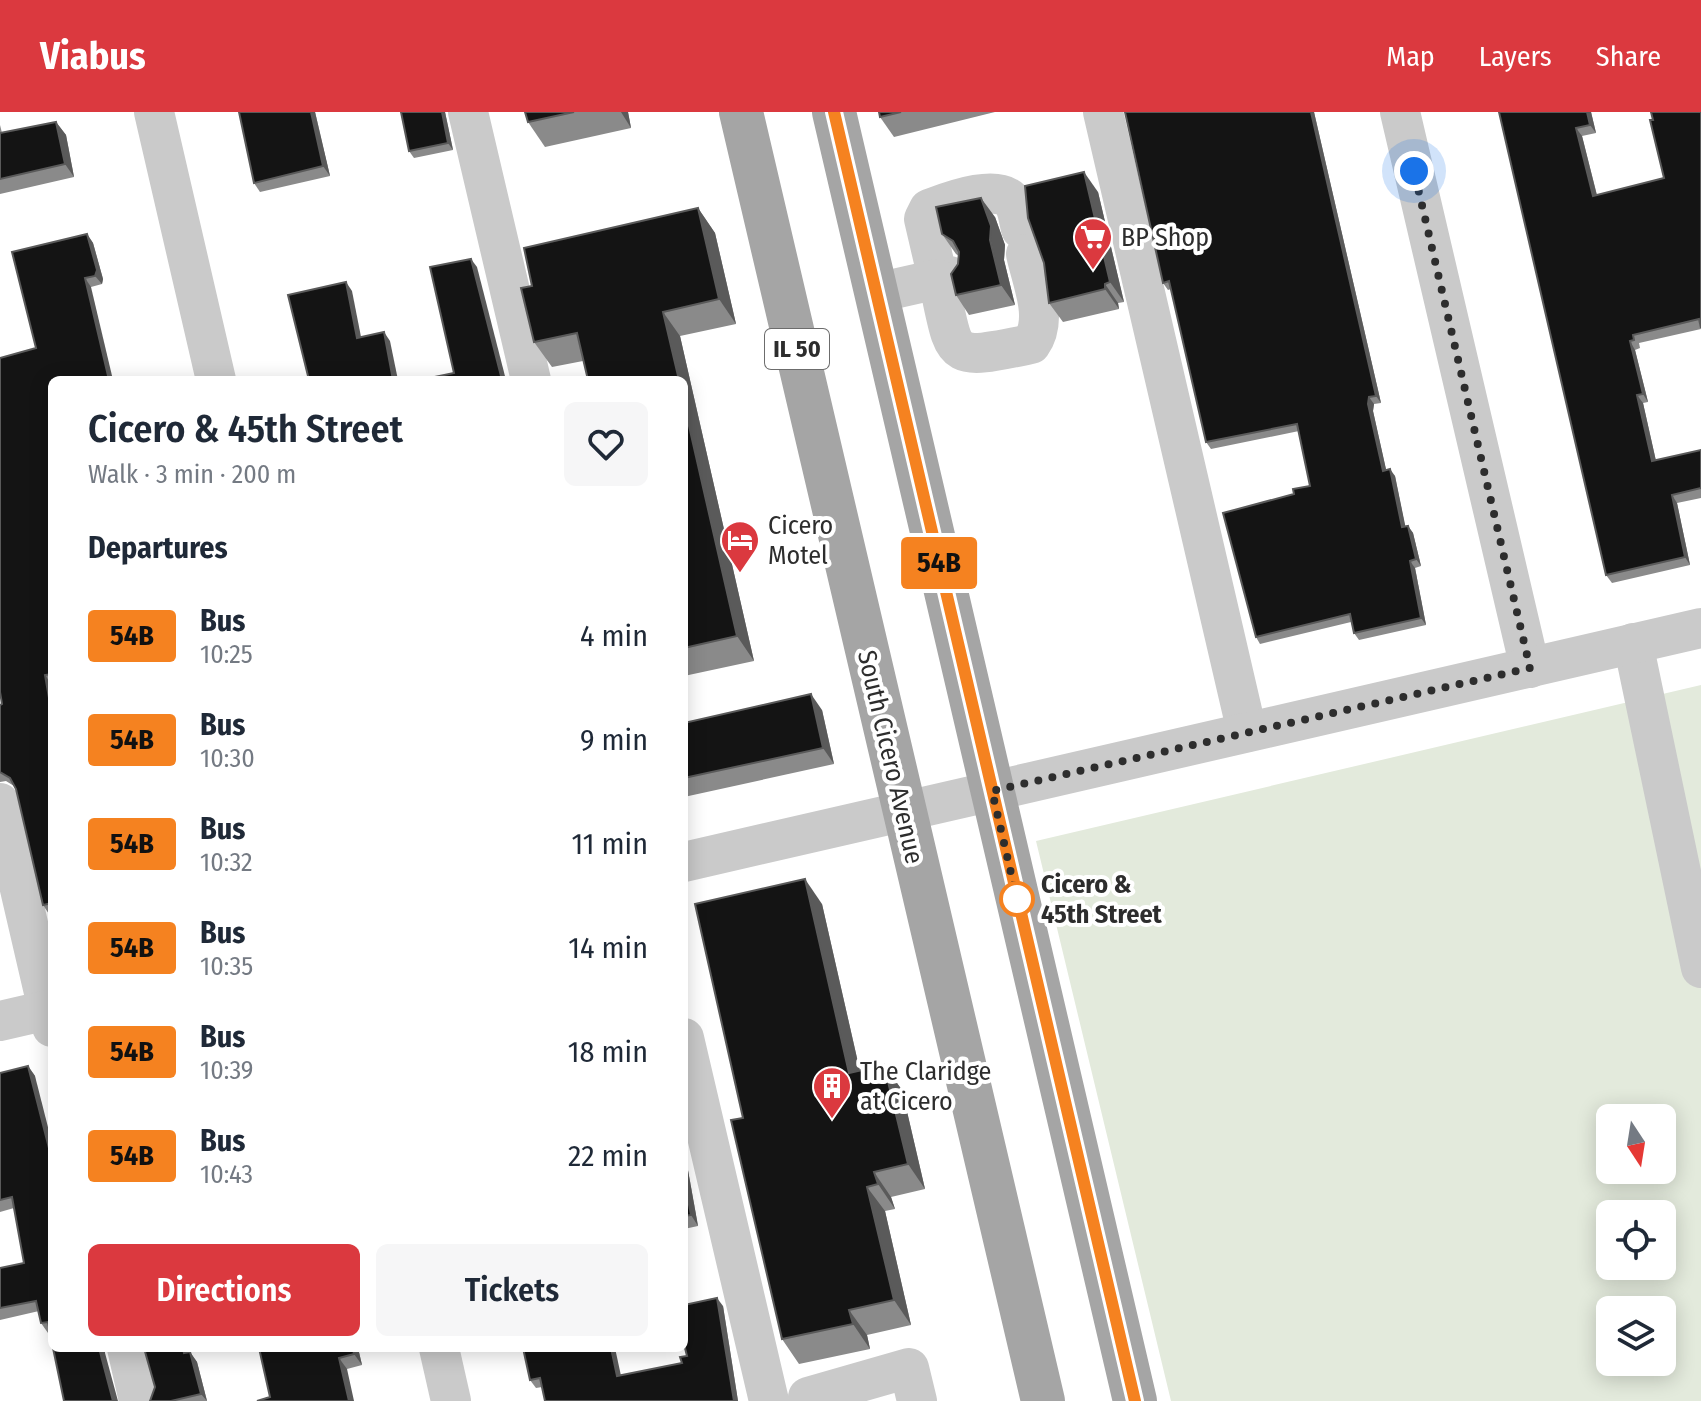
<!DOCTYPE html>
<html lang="en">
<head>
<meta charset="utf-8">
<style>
	body { margin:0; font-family:"Fira Sans Condensed",sans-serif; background:#f6f6f7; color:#1f2937; height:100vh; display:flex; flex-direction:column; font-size:30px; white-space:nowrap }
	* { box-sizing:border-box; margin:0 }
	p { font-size:26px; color:#747a83 }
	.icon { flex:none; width:44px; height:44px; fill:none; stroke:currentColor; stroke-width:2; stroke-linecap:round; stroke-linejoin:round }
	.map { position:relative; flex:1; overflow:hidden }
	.panel { position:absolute; left:48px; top:264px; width:640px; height:976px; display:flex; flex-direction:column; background:#fff; border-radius:12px; box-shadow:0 4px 20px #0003 }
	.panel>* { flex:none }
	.badge { padding:0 16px; border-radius:6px; font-size:28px; line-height:52px }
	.needle { width:52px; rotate:168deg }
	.buttons { position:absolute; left:1596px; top:992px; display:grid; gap:16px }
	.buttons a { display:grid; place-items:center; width:80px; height:80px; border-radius:12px; background:#fff; box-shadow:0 4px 20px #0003; font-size:40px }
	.you { position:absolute; width:40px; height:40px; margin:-20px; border:6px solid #fff; border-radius:50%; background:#1a73e8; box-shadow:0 0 0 12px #1a73e833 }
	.map>.badge { position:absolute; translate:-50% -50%; box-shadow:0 0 0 4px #fff }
	h2 { padding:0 40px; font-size:30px; line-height:72px }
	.round { display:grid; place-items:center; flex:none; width:84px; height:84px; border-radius:12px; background:#f6f6f7 }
	.overview { display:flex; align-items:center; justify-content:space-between; height:136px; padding:0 40px }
	h1 { font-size:38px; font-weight:600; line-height:60px }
	.action { display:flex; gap:16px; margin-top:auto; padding:16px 40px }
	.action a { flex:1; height:92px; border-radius:12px; background:#db393f; color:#fff; font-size:32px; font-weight:600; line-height:92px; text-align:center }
	.action a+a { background:#f6f6f7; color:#1f2937 }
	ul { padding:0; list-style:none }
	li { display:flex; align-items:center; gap:24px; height:104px; padding:0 40px }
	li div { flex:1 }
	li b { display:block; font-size:30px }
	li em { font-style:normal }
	li .badge { min-width:88px; font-weight:700; text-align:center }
	header { display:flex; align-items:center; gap:48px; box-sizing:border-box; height:112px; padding:0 40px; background:#db393f; color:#fff }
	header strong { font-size:38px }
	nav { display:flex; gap:44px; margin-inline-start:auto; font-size:28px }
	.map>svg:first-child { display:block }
	.green { fill:#e3eadc; fill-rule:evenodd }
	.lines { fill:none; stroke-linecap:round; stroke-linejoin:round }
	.minor { stroke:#cacaca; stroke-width:40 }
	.major { stroke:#a5a5a5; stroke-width:44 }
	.wall { fill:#8a8a8a }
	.shaded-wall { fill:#5a5a5a }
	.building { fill:#141414; stroke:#5a5a5a; stroke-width:2 }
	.line-casing { stroke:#fff; stroke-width:18 }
	.line { stroke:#f58220; stroke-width:12 }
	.walk { stroke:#2d2d2d; stroke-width:8; stroke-dasharray:0 14.4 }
	.stop-dot { fill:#fff; stroke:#f58220; stroke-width:4 }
	.labels { text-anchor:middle; stroke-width:8; stroke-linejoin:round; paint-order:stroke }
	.shield { fill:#fff; stroke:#6c6c6c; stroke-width:2 }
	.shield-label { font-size:24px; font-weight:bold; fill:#2d2d2d }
	.poi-label { font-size:26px; fill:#2d2d2d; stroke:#fff; text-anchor:start }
	.street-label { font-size:26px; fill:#2d2d2d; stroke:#fff }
	.stop-label { font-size:26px; font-weight:bold; fill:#2d2d2d; stroke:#fff; text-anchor:start }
</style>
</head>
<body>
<header>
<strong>Viabus</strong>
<nav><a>Map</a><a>Layers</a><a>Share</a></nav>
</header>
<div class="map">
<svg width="1701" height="1289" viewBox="0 0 1701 1289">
	<rect width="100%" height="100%" fill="#fff"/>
	<path class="green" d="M1701 573V1289H1171L1036 729ZM1610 1006H1662V1058H1610ZM1610 1102H1662V1154H1610ZM1610 1198H1662V1250H1610Z"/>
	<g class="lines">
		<g class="minor">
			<polyline points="154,0 216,268"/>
			<polyline points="468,0 531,268"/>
			<polyline points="1103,0 1247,620"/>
			<polyline points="1400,0 1530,556"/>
			<path d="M950 164 938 167 924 107 929 97C948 90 1001 69 1014 92 1018 99 1019 110 1021 117"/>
			<path d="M876 181 938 167C956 249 947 249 1031 232 1049 207 1032 170 1026 142"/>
			<polyline points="1633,531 1701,856"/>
			<polyline points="0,691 52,915"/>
			<polyline points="684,750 1701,516"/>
			<polyline points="0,909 52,897"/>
			<polyline points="684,926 769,1289"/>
			<polyline points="127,1236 139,1289"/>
			<polyline points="439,1236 451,1289"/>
			<polyline points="809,1289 808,1285 909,1256 917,1289"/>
		</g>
		<g class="major">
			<polyline points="741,0 1043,1289"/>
			<polyline points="834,0 1135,1289"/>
		</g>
	</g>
	<g class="wall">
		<polygon points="239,0 315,0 330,64 260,80 254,71"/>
		<polygon points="401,0 445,0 453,38 414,46 409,39"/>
		<polygon points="525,0 628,0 631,16 545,35 528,10"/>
		<polygon points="879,0 995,0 894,25 880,5"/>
		<polygon points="1125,0 1314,0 1381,291 1374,292 1373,299 1386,358 1395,364 1405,414 1408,414 1413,421 1421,454 1415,456 1426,513 1359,528 1354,521 1351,510 1260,532 1256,525 1294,382 1310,374 1299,319 1211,337 1206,330 1171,177 1168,178 1163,171"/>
		<polygon points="1499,0 1591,0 1596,21 1582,24 1597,83 1664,66 1701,217 1639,231 1640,236 1635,238 1648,290 1643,291 1656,349 1701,338 1701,386 1677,391 1690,453 1612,471 1606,463"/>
		<polygon points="56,10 66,23 74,65 0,82 0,13 2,21"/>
		<polygon points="1098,80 1124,190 1118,191 1119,197 1063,210 1049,191"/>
		<polygon points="698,96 715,121 736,212 680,224 754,549 684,564 684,268 583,249 552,255 534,230 532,174"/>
		<polygon points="995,105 1005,133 1004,148 1015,193 969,203 956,183 959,144 956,142 942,122"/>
		<polygon points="87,122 93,131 103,167 102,172 91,175 52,268 52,802 49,802 43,793 16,677 14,674 6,669 0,670 0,593 2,592 36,236"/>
		<polygon points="822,598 834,652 684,685 684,611"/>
		<polygon points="822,792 860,959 884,953 902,978 925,1077 891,1085 895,1097 885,1099 911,1213 867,1223 870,1237 799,1252 782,1227 743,1006"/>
		<polygon points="28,954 35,964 50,1221 48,1221 41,1211 39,1199 0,1208 0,1156 24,1151 14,1096 0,1100 0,961"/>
		<polygon points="684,1036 698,1114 684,1117"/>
		<polygon points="723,1194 738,1289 545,1289 542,1275 536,1276 530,1268 523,1236 621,1263 682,1251"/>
		<polygon points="144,1236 188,1236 189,1240 190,1240 197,1250 207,1289 150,1289 155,1275"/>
		<polygon points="259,1236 358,1236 362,1253 347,1257 270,1285"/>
	</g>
	<g class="shaded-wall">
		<polygon points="311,0 315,0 330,64 323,54"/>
		<polygon points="442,0 445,0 453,38 448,31"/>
		<polygon points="621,0 628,0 631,16"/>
		<polygon points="1311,0 1314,0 1381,291 1376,284"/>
		<polygon points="1587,0 1591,0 1596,21 1590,13"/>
		<polygon points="56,10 66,23 74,65 65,52"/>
		<polygon points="1576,16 1582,24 1599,92 1593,84"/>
		<polygon points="1084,60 1098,80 1124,190 1110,170"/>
		<polygon points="981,86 995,105 1005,133 1004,148 1015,193 1001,173"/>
		<polygon points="698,96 715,121 736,212 719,187"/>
		<polygon points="87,122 93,131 103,167 102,172 95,164"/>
		<polygon points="471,147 477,155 506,268 502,268"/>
		<polygon points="85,166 91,175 113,268 109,268"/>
		<polygon points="346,170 352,179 363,235 357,226"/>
		<polygon points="1105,172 1118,191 1119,197 1105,177"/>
		<polygon points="663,200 680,224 754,549 737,524 684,292 684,268 679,268"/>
		<polygon points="384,220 390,229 398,268 393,268"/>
		<polygon points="1630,229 1635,238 1648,290 1643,282"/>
		<polygon points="1637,283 1643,291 1658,358 1652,349"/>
		<polygon points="1369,285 1374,292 1373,299 1388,366 1383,359 1368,292"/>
		<polygon points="1390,357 1395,364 1407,422 1402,415"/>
		<polygon points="1672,383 1677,391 1690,453 1685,445"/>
		<polygon points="1408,414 1413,421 1421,454 1416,447"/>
		<polygon points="1410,449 1415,456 1426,513 1421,506"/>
		<polygon points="45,563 51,572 52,576 52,603"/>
		<polygon points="811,582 822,598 834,652 823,636"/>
		<polygon points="805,767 822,792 866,986 849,961"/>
		<polygon points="884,953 902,978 925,1077 908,1052"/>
		<polygon points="28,954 35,964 52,1031 52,1048"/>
		<polygon points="684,1036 698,1114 691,1103 684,1067"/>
		<polygon points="874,1060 891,1085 895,1097 878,1072"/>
		<polygon points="867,1075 885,1099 911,1213 894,1188"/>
		<polygon points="717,1186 723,1194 738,1289 734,1289 730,1274"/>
		<polygon points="849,1198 867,1223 870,1237 853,1212"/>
		<polygon points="99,1236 105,1236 105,1241 118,1289 113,1289"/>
		<polygon points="353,1236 358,1236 362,1253 354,1242"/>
		<polygon points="611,1236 615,1236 623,1273 617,1264"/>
		<polygon points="190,1240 197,1250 207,1289 201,1282"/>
		<polygon points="339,1246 347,1257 354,1289 349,1289"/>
	</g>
	<g class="building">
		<polygon points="239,0 311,0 323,54 254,71"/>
		<polygon points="401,0 442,0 448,31 409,39"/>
		<polygon points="525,0 574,0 528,10"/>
		<polygon points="879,0 901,0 880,5"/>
		<polygon points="1125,0 1311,0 1376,284 1369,285 1368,292 1383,359 1390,357 1402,415 1408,414 1416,447 1410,449 1421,506 1354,521 1350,502 1256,525 1223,401 1294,382 1293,377 1310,374 1297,312 1206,330 1169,169 1163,171"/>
		<polygon points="1499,0 1587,0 1590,13 1576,16 1593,84 1664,66 1650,8 1653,8 1651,0 1701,0 1701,216 1699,207 1633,223 1634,228 1630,229 1643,282 1637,283 1652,349 1701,338 1701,376 1672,383 1685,445 1606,463"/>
		<polygon points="56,10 65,52 0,67 0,21"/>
		<polygon points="1084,60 1110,170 1105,172 1105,177 1049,191 1044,151 1028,106 1025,74"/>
		<polygon points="981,86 991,114 990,128 1001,173 956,183 951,162 958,152 959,140 953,129 942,122 936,95"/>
		<polygon points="698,96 719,187 663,200 679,268 588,268 577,221 534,230 521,176 532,174 524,136"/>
		<polygon points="87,122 97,158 95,164 85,166 109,268 52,268 52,562 45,563 52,603 52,791 43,793 16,677 10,666 0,660 0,593 2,592 0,580 0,246 36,236 12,140"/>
		<polygon points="471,147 502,268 420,268 454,261 430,155"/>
		<polygon points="346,170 357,226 384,220 393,268 309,268 288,183"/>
		<polygon points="684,292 737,524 684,536"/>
		<polygon points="811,582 823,636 684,666 684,611"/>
		<polygon points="805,767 849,961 884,953 908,1052 874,1060 878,1072 867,1075 894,1188 849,1198 853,1212 782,1227 731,1008 743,1006 695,792"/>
		<polygon points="28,954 52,1048 52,1229 48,1210 41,1211 36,1189 0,1196 0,1156 24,1151 12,1085 0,1088 0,961"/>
		<polygon points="684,1067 691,1103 684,1104"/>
		<polygon points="717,1186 734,1289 545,1289 540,1266 530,1268 523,1236 611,1236 617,1264 682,1251 680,1245 687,1244 684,1232 684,1193"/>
		<polygon points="53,1236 99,1236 113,1289 64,1289"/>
		<polygon points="144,1236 183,1236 184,1241 190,1240 201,1282 171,1289 150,1289 155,1275"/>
		<polygon points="259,1236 353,1236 354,1242 339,1246 349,1289 257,1289 270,1285"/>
	</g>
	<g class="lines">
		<g class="line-casing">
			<polyline id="line" points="834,0 1135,1289"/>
		</g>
		<use href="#line" class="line"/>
		<polyline class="walk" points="1017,787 992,679 1530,556 1414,59"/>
	</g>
	<defs>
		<g id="supermarket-pin" transform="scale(2)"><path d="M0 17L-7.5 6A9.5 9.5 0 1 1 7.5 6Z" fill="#db393f" stroke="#fff"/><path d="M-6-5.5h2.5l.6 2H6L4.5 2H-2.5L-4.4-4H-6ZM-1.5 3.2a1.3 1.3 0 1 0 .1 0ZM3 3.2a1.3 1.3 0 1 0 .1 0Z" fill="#fff"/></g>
		<g id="hotel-pin" transform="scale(2)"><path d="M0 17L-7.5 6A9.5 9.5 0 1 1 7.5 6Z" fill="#db393f" stroke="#fff"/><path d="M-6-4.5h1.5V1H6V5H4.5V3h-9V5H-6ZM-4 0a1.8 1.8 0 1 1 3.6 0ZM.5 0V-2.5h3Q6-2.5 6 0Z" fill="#fff"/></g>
		<g id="building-pin" transform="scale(2)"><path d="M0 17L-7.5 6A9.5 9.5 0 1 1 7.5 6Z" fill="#db393f" stroke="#fff"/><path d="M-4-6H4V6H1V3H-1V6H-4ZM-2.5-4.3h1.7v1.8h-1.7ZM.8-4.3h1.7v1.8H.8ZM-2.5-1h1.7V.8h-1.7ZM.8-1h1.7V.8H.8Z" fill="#fff"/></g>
	</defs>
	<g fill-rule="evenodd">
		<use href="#supermarket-pin" x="1093" y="125"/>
		<use href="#hotel-pin" x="740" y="428"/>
		<use href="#building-pin" x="832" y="974"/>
	</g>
	<circle class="stop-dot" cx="1017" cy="787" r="16"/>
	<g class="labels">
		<rect class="shield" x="765" y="217" width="64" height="40" rx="6"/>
		<g class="shield-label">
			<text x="797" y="245">IL 50</text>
		</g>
		<g class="poi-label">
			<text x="1121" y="134">BP Shop</text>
			<text x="768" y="422">Cicero<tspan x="768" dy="30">Motel</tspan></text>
			<text x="860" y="968">The Claridge<tspan x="860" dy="30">at Cicero</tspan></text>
		</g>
		<g class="street-label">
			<text transform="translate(891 645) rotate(77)" y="9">South Cicero Avenue</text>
		</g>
		<g class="stop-label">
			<text x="1041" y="781">Cicero &amp;<tspan x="1041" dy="30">45th Street</tspan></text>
		</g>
	</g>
</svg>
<div class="buttons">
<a><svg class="needle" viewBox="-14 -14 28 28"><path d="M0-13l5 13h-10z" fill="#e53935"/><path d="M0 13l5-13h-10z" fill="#747a83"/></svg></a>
<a><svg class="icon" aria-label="locate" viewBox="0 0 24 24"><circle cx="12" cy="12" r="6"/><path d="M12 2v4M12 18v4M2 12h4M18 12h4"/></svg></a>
<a><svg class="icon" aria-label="layers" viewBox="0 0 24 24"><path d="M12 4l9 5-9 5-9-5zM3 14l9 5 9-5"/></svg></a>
</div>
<div class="you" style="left:1414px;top:59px"></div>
<b class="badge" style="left:939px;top:451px;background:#f58220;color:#111">54B</b>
<section class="panel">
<div class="overview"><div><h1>Cicero &amp; 45th Street</h1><p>Walk · 3 min · 200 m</p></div><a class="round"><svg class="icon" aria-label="heart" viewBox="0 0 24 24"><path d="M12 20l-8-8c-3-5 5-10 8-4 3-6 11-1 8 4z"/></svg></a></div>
<h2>Departures</h2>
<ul>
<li><span class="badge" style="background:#f58220;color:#111">54B</span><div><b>Bus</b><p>10:25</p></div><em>4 min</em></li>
<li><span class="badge" style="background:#f58220;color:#111">54B</span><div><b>Bus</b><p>10:30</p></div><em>9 min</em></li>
<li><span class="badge" style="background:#f58220;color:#111">54B</span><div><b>Bus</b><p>10:32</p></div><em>11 min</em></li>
<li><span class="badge" style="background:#f58220;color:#111">54B</span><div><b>Bus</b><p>10:35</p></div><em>14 min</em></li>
<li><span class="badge" style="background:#f58220;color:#111">54B</span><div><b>Bus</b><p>10:39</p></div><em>18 min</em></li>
<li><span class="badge" style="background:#f58220;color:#111">54B</span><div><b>Bus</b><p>10:43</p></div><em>22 min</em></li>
</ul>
<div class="action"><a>Directions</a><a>Tickets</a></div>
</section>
</div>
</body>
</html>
